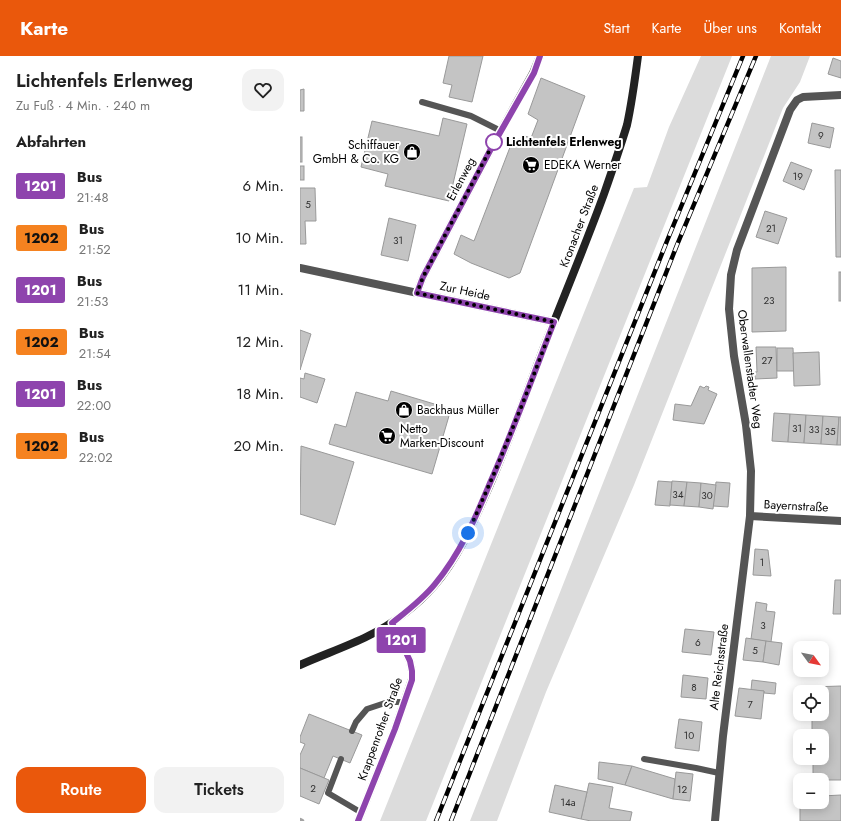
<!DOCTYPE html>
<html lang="de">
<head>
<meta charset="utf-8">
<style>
	body { margin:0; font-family:Jost,sans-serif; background:#f2f2f2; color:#222; height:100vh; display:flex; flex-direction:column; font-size:15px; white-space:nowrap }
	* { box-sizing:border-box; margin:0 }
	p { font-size:13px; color:#767676 }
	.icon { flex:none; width:22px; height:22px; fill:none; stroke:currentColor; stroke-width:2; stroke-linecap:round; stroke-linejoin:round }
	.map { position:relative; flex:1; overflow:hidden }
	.side { display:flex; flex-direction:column; background:#fff; width:300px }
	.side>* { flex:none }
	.badge { padding:0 8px; border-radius:3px; font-size:14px; line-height:26px }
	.needle { width:26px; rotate:123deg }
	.fabs { position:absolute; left:493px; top:585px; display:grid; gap:8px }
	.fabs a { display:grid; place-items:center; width:36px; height:36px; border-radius:8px; background:#fff; box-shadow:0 2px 10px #0003; font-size:20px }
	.you { position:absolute; width:20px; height:20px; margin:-10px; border:3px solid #fff; border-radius:50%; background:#1a73e8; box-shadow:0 0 0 6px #1a73e833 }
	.map>.badge { position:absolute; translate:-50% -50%; box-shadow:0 0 0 2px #fff }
	h2 { padding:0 16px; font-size:15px; line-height:36px }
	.round { display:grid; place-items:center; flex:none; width:42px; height:42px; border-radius:12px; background:#f2f2f2 }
	.summary { display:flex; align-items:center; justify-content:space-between; height:68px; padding:0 16px }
	h1 { font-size:19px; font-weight:600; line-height:30px }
	.action { display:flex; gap:8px; margin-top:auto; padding:8px 16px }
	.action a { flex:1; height:46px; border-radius:12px; background:#ea580c; color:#fff; font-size:16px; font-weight:600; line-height:46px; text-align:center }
	.action a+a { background:#f2f2f2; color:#222 }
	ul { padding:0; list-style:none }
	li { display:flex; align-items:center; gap:12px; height:52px; padding:0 16px }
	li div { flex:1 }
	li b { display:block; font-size:15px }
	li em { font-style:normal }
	li .badge { min-width:44px; font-weight:700; text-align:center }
	header { display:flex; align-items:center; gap:24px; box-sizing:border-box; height:56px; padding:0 20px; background:#ea580c; color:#fff }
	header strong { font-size:19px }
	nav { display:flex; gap:22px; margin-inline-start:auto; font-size:14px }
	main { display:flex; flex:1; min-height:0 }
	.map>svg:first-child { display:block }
	.green { fill:#dcdcdc }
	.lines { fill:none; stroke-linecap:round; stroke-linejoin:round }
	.stream { stroke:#a3a3a3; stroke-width:4.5 }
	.building { fill:#c4c4c4; stroke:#999 }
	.lane { stroke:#555; stroke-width:6 }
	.street { stroke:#555; stroke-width:8 }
	.secondary { stroke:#222; stroke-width:8 }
	.rail-casing { stroke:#000; stroke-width:4.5 }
	.rail { stroke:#fff; stroke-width:3; stroke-dasharray:9; stroke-linecap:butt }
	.line-casing { stroke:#fff; stroke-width:9 }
	.line { stroke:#8e44ad; stroke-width:6 }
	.walk { stroke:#000; stroke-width:4; stroke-dasharray:0 7.2 }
	.stop-dot { fill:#fff; stroke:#8e44ad; stroke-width:2 }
	.labels { text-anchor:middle; stroke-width:4; stroke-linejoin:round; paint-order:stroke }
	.number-label { font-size:10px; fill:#313131 }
	.stop-label { font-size:12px; font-weight:bold; fill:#000; stroke:#fff; text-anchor:start }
	.poi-label { font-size:12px; fill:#000; stroke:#fff; text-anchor:start }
	.street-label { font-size:12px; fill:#000; stroke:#fff }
</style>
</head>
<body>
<header>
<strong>Karte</strong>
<nav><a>Start</a><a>Karte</a><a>Über uns</a><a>Kontakt</a></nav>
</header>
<main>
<section class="side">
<div class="summary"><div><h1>Lichtenfels Erlenweg</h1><p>Zu Fuß · 4 Min. · 240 m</p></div><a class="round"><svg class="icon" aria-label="heart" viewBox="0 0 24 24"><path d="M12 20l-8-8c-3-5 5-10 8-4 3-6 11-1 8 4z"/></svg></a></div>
<h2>Abfahrten</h2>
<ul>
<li><span class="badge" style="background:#8e44ad;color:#fff">1201</span><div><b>Bus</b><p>21:48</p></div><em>6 Min.</em></li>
<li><span class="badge" style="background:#f58220;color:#111">1202</span><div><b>Bus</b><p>21:52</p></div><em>10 Min.</em></li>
<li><span class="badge" style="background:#8e44ad;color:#fff">1201</span><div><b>Bus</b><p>21:53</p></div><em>11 Min.</em></li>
<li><span class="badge" style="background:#f58220;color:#111">1202</span><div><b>Bus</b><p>21:54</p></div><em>12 Min.</em></li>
<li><span class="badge" style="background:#8e44ad;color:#fff">1201</span><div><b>Bus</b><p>22:00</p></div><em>18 Min.</em></li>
<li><span class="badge" style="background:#f58220;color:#111">1202</span><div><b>Bus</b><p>22:02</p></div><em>20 Min.</em></li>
</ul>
<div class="action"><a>Route</a><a>Tickets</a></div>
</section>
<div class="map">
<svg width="541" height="765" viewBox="0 0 541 765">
	<rect width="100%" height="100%" fill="#fff"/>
	<g class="green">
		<polygon points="401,0 432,0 126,765 80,765 334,132 347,131 369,71"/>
		<polygon points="471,0 510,0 500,26 483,52 334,429 246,636 197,765 170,765"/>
	</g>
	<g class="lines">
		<polyline class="stream" points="0,764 2,765"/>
	</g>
	<g class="building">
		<polygon points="149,0 183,0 172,46 149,41 152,29 143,27"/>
		<polygon points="533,2 541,5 541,22 528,18"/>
		<polygon points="241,22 285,40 220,217 209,222 171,207 154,198 161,179 174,185 212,86 225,80 231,82 238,64 228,58"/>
		<polygon points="4,33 4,55 0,55 0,34"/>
		<polygon points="143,62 167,68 149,145 85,130 88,118 61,111 72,65 139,80"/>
		<polygon points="512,67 534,72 530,92 508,87"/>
		<rect x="0" y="81" width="2" height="25"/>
		<polygon points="491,106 512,114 504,134 483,125"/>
		<rect x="0" y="110" width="4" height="14"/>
		<polygon points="535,114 541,114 541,201 536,201"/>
		<polygon points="0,132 15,132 16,165 5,165 6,188 0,188"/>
		<polygon points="465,155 487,162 478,188 456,181"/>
		<polygon points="89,162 116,169 108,205 81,199"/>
		<polygon points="486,211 486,275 452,276 452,212"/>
		<rect x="539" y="216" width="2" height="29"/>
		<polygon points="0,274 11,278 0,314"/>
		<polygon points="456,291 476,291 477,322 455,323 455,316 457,316"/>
		<polygon points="477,292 493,292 494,315 477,315"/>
		<polygon points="519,296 520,329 494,330 493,297"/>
		<polygon points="5,317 25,323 17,347 0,341 0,322 4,323"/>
		<polygon points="400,330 404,332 406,330 409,331 408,334 417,338 404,368 373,364 375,348 391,350"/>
		<polygon points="91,335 151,353 132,418 29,388 35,368 46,371 56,336 88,345"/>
		<polygon points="474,357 490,358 488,386 472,385"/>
		<polygon points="490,358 506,359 504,387 488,386"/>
		<polygon points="506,359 523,360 521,388 504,387"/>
		<polygon points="523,360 539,361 537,389 521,388"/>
		<polygon points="539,361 541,361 541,389 537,389"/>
		<polygon points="1,390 54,406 35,469 0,458"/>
		<polygon points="358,425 372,426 370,450 355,449"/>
		<polygon points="372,425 387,426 384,450 370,449"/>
		<polygon points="387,426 401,427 399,451 384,450"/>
		<polygon points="416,426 430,427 428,451 413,450"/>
		<polygon points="401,427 416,429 413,453 399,451"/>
		<polygon points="455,493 468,494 471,520 453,519"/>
		<polygon points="535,524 541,524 541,558 533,558"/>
		<polygon points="456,546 467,548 466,555 475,556 471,586 451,583"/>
		<polygon points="385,573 414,576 411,599 382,596"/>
		<polygon points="446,582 466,585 463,606 443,604"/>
		<polygon points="466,585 482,587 479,609 463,606"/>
		<polygon points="383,619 408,622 406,643 381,641"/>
		<polygon points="452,624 476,627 475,638 464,637 464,635 451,634"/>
		<polygon points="541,630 541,724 513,724 513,702 522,702 522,680 512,680 512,658 522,658 522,636 511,636 511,631"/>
		<polygon points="439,632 464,635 461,663 435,660"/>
		<polygon points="9,658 62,679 50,707 33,700 24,722 0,712 0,699 5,688 0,686 0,681"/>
		<polygon points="379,663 402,666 399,695 375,692"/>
		<polygon points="299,706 332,710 325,729 298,723"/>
		<polygon points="332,710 375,723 373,743 325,729"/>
		<polygon points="0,712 29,724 19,748 0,740"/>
		<polygon points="376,716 393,718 390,745 373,743"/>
		<polygon points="289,727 313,731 309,752 332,756 330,765 291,765 281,763"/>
		<polygon points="255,729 287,736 281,763 249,756"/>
		<polygon points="541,739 541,765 500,765 500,740 500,746 522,746 522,740"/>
	</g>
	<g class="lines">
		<g class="lane">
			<polyline points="122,46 171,60 201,75"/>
			<polyline points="52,675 56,666 67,653 88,646 104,646"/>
			<polyline points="41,703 28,737 62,757"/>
			<polyline points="344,703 396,712 419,717"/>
		</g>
		<g class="street">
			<polyline points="0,212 254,266"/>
			<polyline points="117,237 123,221 193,89 233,17 240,0"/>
			<polyline points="450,460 541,465"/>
			<polyline points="58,765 95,673 112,623 112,615 110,605 92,567"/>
			<polyline points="415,765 423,680 450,460 451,415 446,369 434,300 429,253 431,219 437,194 490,54 497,44 503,41 541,39"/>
		</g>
		<path class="secondary" d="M0 609C22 599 46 591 68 580 91 569 117 550 134 530 159 501 174 465 189 431 209 385 226 338 244 291 264 240 285 190 304 138 312 115 320 92 327 69 332 46 335 23 338 0"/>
		<g class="rail-casing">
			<g id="rail">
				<polyline points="136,765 367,185 443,0"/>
				<polyline points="151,765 377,189 456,0"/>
			</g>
		</g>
		<use href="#rail" class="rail"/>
	</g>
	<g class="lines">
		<g class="line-casing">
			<path id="line" d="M58 765 95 673 112 624V615L110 605 92 567C107 555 123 543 135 528 160 498 175 463 190 427 213 375 233 320 254 266L117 237 123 221 193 89 234 17 240 0"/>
		</g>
		<use href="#line" class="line"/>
		<polyline class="walk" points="168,477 196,413 224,344 254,266 117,237 123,221 194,86"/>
	</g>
	<defs>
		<g id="shop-disc" transform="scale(0.9)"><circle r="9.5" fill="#000" stroke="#fff"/><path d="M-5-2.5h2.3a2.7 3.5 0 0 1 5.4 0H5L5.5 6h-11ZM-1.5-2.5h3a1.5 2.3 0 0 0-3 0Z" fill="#fff"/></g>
		<g id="supermarket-disc" transform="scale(0.9)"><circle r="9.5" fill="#000" stroke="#fff"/><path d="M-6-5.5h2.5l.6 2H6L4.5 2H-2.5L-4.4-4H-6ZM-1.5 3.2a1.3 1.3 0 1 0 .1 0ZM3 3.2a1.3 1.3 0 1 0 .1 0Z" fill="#fff"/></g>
	</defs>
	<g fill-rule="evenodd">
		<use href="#shop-disc" x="112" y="96"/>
		<use href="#supermarket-disc" x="231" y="109"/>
		<use href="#shop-disc" x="104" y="354"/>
		<use href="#supermarket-disc" x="87" y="380"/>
	</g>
	<circle class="stop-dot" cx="194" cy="86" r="8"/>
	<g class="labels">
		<g class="number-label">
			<text x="521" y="83">9</text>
			<text x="498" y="124">19</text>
			<text x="8" y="152">5</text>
			<text x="471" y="176">21</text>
			<text x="98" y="188">31</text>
			<text x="469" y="248">23</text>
			<text x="467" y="308">27</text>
			<text x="497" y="376">31</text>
			<text x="514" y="377">33</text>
			<text x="530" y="379">35</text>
			<text x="378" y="442">34</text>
			<text x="407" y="443">30</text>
			<text x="462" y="510">1</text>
			<text x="463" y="573">3</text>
			<text x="398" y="590">6</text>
			<text x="455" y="598">5</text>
			<text x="394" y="635">8</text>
			<text x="450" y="652">7</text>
			<text x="389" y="683">10</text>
			<text x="13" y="736">2</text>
			<text x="382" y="737">12</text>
			<text x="268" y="750">14a</text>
		</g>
		<g class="stop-label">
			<text x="206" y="90">Lichtenfels Erlenweg</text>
		</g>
		<g class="poi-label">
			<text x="99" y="93" text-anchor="end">Schiffauer<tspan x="99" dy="14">GmbH &amp; Co. KG</tspan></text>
			<text x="244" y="113">EDEKA Werner</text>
			<text x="117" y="358">Backhaus Müller</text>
			<text x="100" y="377">Netto<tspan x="100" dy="14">Marken-Discount</tspan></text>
		</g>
		<g class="street-label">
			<text transform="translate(161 123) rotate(-62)" y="4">Erlenweg</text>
			<text transform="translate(279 170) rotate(-69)" y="4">Kronacher Straße</text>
			<text transform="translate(165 235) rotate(12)" y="4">Zur Heide</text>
			<text transform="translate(450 313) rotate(82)" y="4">Oberwallenstadter Weg</text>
			<text transform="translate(496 450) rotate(3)" y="4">Bayernstraße</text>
			<text transform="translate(419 611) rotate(-83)" y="4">Alte Reichsstraße</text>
			<text transform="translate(80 673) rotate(-70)" y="4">Krappenrother Straße</text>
		</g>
	</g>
</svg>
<div class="fabs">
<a><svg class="needle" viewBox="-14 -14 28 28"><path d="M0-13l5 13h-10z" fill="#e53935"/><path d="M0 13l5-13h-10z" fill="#767676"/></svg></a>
<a><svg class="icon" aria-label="locate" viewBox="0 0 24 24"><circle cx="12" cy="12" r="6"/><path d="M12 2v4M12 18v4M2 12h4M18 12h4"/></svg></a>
<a>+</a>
<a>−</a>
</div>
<div class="you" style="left:168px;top:477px"></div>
<b class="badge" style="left:101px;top:584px;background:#8e44ad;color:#fff">1201</b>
</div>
</main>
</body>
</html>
